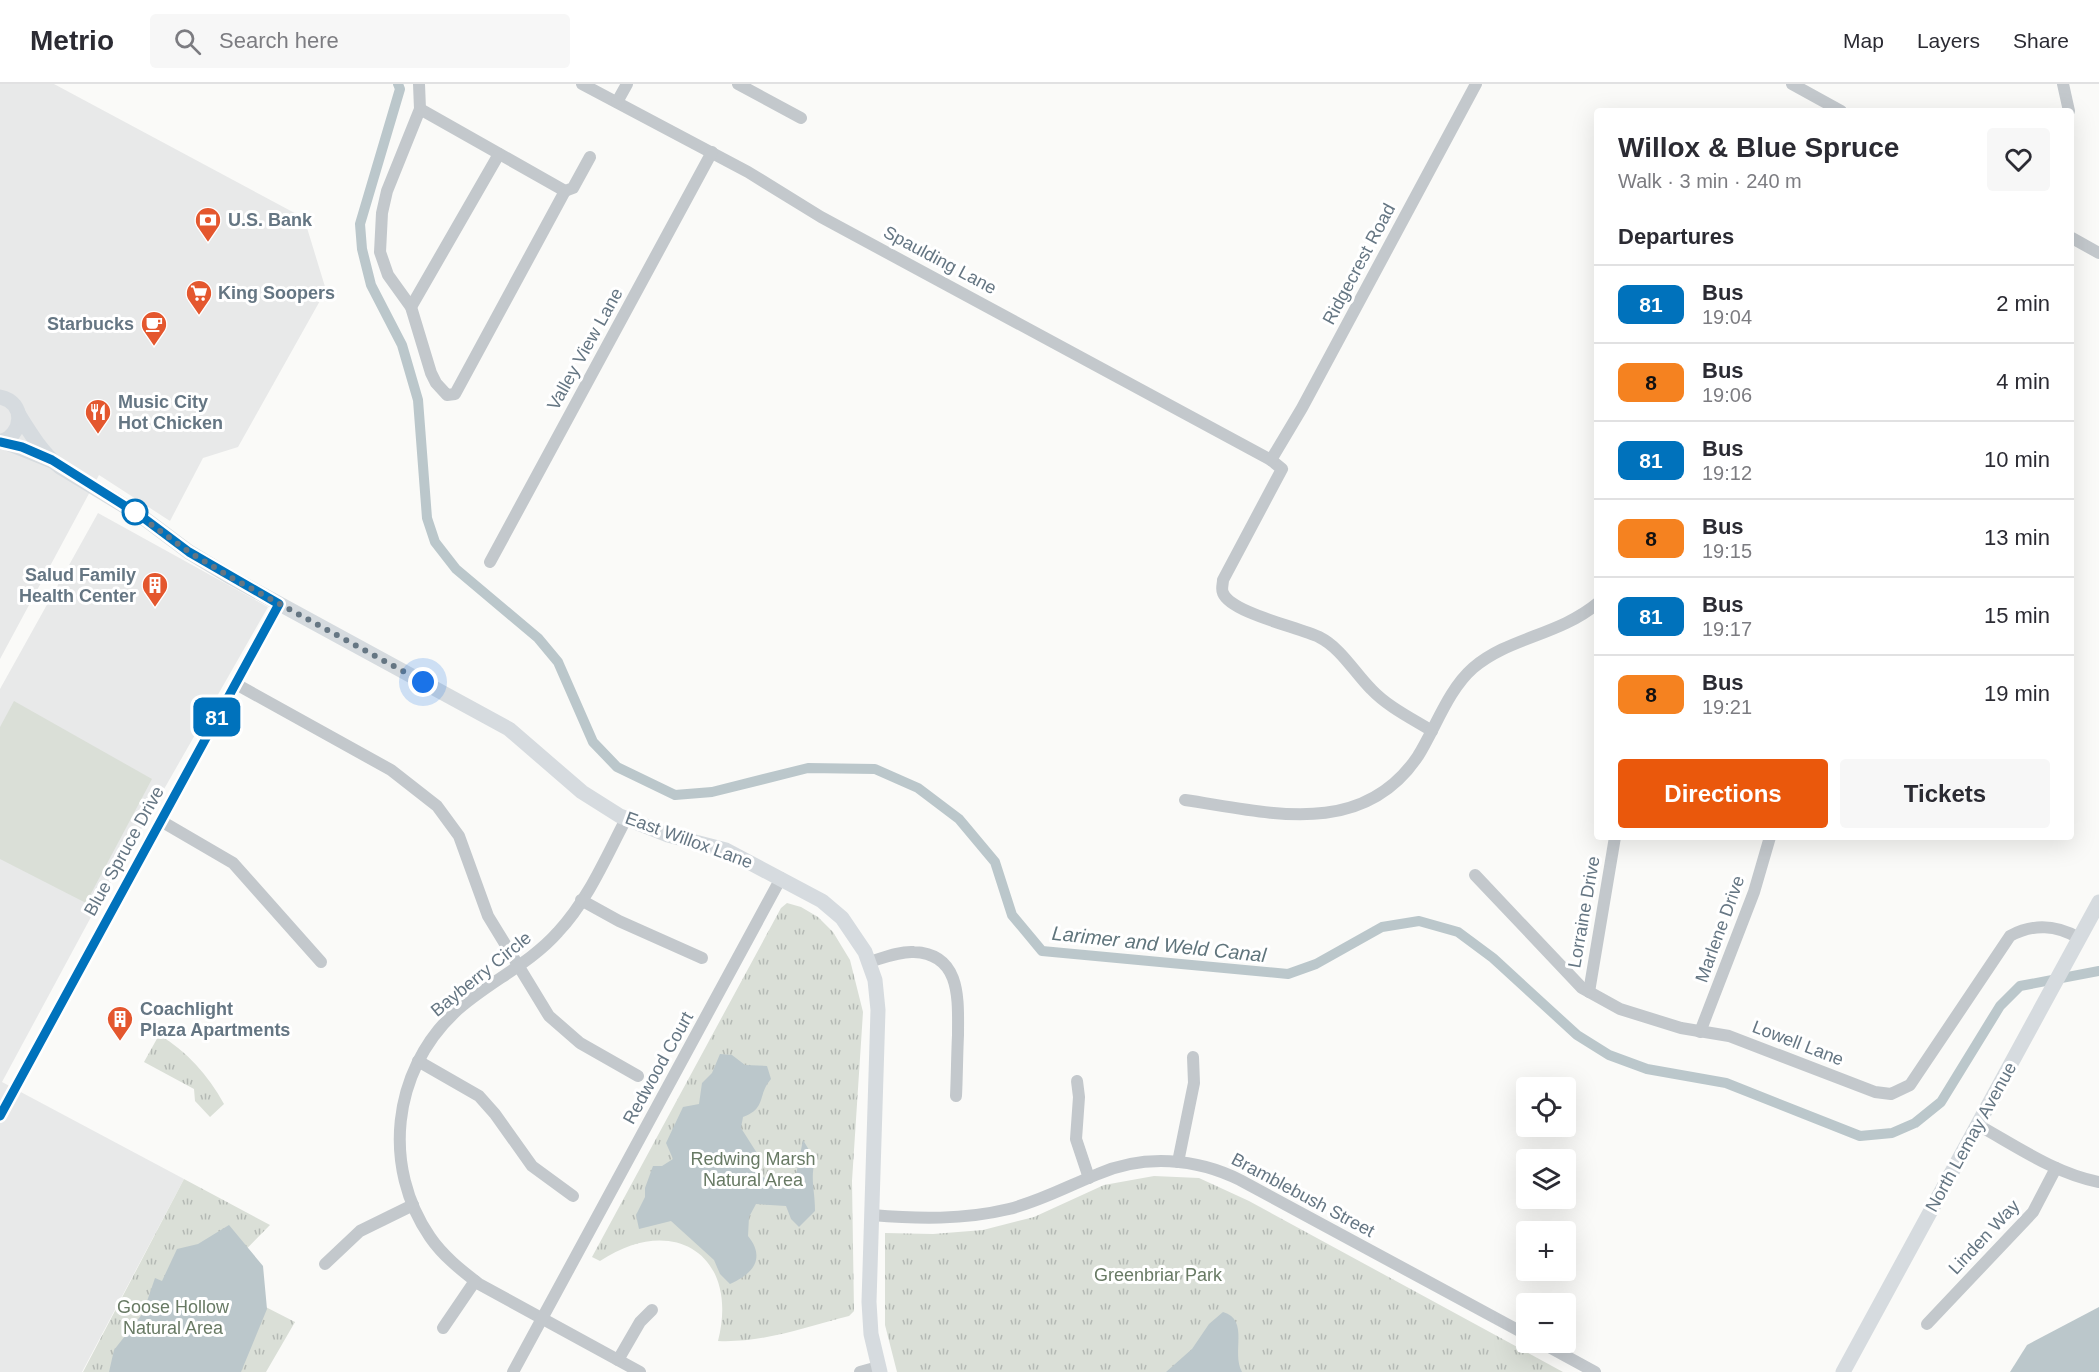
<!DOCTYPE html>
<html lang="en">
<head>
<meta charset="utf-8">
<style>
	body { margin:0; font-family:Helvetica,sans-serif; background:#f7f7f7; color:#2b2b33; height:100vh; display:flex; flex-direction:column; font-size:22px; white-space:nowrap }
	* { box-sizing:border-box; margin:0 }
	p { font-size:20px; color:#7c7c81 }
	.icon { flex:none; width:33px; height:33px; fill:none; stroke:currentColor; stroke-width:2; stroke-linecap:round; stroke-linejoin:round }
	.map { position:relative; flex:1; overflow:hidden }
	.panel { position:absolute; left:1594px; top:24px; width:480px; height:732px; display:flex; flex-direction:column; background:#fff; border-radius:6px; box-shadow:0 6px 24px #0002 }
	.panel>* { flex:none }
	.badge { padding:0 12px; border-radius:9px; font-size:21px; line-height:39px }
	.controls { position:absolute; left:1516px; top:993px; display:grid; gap:12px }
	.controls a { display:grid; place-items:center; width:60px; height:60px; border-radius:6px; background:#fff; box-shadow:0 6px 24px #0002; font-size:30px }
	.you { position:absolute; width:30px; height:30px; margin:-15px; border:4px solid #fff; border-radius:50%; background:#1a73e8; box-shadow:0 0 0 9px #1a73e833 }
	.map>.badge { position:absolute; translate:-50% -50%; box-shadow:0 0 0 3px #fff }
	h2 { padding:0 24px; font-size:22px; line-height:54px }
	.round { display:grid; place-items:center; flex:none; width:63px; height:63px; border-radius:6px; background:#f7f7f7 }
	.headline { display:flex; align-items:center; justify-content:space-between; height:102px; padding:0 24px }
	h1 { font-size:28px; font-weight:700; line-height:45px }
	.primary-button { display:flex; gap:12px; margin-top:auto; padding:12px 24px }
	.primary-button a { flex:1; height:69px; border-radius:6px; background:#ea580c; color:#fff; font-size:24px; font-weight:700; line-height:69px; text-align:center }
	.primary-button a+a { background:#f7f7f7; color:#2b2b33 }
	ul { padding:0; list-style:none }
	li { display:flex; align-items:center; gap:18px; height:78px; padding:0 24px; border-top:2px solid #e1e1e2 }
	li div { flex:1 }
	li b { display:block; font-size:22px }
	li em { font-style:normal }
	li .badge { min-width:66px; font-weight:700; text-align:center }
	header { display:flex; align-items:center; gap:36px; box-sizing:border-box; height:84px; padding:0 30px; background:#fff; border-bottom:2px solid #e1e1e2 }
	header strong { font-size:28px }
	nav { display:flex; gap:33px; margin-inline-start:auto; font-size:21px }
	.search { width:420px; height:54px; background:#f7f7f7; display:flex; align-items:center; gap:15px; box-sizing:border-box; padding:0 21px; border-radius:6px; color:#7c7c81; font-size:22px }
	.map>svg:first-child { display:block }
	.built { fill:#e8e9e9 }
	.grass { fill:#dadfd7 }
	.park { fill:url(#park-tufts) }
	.water { fill:#bbc7cb }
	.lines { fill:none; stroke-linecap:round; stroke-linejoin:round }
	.canal { stroke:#bbc7cb; stroke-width:10 }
	.minor { stroke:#c3c8cc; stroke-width:12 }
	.major { stroke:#d6dbdf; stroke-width:15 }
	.line-casing { stroke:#fff; stroke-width:14 }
	.line { stroke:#0072bc; stroke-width:9 }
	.walk { stroke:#657683; stroke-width:6; stroke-dasharray:0 10.8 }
	.stop-dot { fill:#fff; stroke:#0072bc; stroke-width:3 }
	.labels { text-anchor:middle; stroke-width:6; stroke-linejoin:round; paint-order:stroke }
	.poi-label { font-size:18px; font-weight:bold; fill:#657683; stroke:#fff; text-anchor:start }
	.street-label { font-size:18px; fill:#657683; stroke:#fff }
	.park-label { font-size:18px; fill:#687a64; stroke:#fff }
	.water-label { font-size:20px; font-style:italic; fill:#60757c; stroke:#fff }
</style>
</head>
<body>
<header>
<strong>Metrio</strong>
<div class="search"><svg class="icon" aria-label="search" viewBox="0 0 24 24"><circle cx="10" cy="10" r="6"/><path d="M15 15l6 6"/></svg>Search here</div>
<nav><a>Map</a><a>Layers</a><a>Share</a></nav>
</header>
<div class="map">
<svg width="2099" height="1288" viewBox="0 0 2099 1288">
	<defs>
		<pattern id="park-tufts" width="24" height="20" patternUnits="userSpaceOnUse" patternTransform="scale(1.5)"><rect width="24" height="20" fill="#dadfd7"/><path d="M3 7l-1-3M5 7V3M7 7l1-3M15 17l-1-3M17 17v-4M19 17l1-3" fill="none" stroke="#b4b9b4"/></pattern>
	</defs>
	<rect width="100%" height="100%" fill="#fafaf8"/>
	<g class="built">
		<polygon points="0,0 54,0 304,134 326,206 238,363 203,374 170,437 99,391 0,575"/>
		<polygon points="98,429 268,523 91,833 2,998 184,1095 82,1288 0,1288 0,605"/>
	</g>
	<polygon class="grass" points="14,617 152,695 86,819 0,775 0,643"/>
	<g class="park">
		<path d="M787 819 801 823 818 833 833 848 850 876 863 928 852 1097 854 1227 849 1232C806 1243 763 1259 718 1257 740 1171 673 1128 600 1177L592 1173 781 824Z"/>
		<path d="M159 951C187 967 208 991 224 1020L210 1033 195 1017 194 1005 144 978Z"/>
		<polygon points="1154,1092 1199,1094 1249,1117 1563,1288 897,1288 885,1241 885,1149 933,1150 983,1146 1034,1133 1104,1101"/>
		<polygon points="184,1095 270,1141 215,1197 295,1238 266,1288 83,1288"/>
	</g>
	<g class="water">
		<path d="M720 970 732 971 745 981 767 982 771 995C757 1011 767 1024 743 1033L741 1044 762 1077 760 1091 778 1103 795 1096 803 1056 815 1076C810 1096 815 1106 815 1127L799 1143 791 1135 786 1122 756 1120 749 1133 748 1152C766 1174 753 1190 730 1200L720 1190 714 1176 671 1137 639 1145 636 1131 645 1113V1104L653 1082H662L673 1075 666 1059 683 1023 699 1020 702 999 712 989Z"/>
		<polygon points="229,1141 263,1182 267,1225 241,1288 109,1288 114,1266 143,1229 155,1194 162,1197 177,1165 198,1160"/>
		<polygon points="2099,1223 2099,1288 2010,1288 2027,1261"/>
		<path d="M1223 1228C1250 1236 1231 1268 1242 1288H1166L1192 1265 1209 1240Z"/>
	</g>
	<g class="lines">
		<polyline class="canal" points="398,0 400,5 360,140 362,165 371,201 402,261 418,316 427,434 435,458 456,485 538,554 558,578 593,658 617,683 675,711 712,708 808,684 875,685 918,704 959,735 995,778 1012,831 1042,867 1288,890 1316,880 1382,843 1419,837 1458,848 1493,874 1577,951 1609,971 1647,985 1726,999 1860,1052 1892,1049 1915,1039 1941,1018 2000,922 2020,902 2099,887"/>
		<g class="minor">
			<polyline points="419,0 420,25 387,107 382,129 380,168 388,191 411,223 431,289 436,299 447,311 455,310 565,107"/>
			<path d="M582 0 748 88 821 133 1271 376 1282 385 1223 496C1223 500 1221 505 1223 509 1231 529 1298 543 1319 553 1341 564 1354 588 1371 605 1388 623 1411 634 1432 647"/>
			<polyline points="738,0 801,34"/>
			<polyline points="1792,0 1841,27"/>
			<polyline points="2063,0 2069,27"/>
			<polyline points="617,18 627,0"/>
			<polyline points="420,25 565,107"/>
			<polyline points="565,107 573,104 590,73"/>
			<polyline points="2072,154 2099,169"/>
			<polyline points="411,223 499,70"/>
			<polyline points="1271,376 1302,324 1476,0"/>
			<polyline points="490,478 712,68"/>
			<polyline points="236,600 391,686 437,722 459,752 488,832 549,932 580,959 638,992"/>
			<path d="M1185 716C1267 728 1362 756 1418 672 1436 643 1448 606 1473 584 1509 553 1558 552 1598 519"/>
			<path d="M626 735C606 773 588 816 558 848 529 881 486 899 454 929 392 988 382 1083 430 1153 443 1172 461 1186 479 1200L640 1288"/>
			<polyline points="161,737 233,779 321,878"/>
			<path d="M1475 791 1582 904 1620 925 1681 944 1729 952 1875 1008 1891 1010 1910 1001 2010 852C2034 839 2056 841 2079 854"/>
			<polyline points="581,816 619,837 702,874"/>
			<path d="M869 878C883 874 899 867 914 868 962 870 958 917 958 951 957 971 957 992 956 1012"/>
			<polyline points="1589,908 1615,753"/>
			<polyline points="1700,948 1754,808 1770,753"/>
			<polyline points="418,977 479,1012 495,1030 532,1082 573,1112"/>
			<polyline points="1077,997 1079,1013 1076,1055 1089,1094"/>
			<polyline points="0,1032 279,520"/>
			<path d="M1978 1041C2016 1062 2056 1090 2099 1098"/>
			<polyline points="1178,1078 1194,999 1193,973"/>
			<path d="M872 1131C918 1135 963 1136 1009 1125 1041 1117 1068 1102 1098 1090 1144 1070 1196 1074 1240 1096L1527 1251"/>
			<polyline points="325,1180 360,1147 413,1121"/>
			<polyline points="1927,1240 2033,1128 2056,1084"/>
			<polyline points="443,1244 475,1197"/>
			<polyline points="1540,1258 1595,1288"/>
			<polyline points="618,1276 640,1238 652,1226"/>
			<polyline points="513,1288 781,794"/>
			<polyline points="860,1288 878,1283"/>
		</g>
		<g class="major">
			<path d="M0 313C26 318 24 351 0 358"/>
			<path d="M19 331C30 349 43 370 60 383L141 432 189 468 232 494 509 645 582 708 620 732 668 751 726 766 822 817 842 834 865 868 875 896 878 926 869 1218 871 1250 880 1288"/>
			<polyline points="2,357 52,377"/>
			<polyline points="1843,1288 2099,818"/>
		</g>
	</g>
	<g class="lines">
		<g class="line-casing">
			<polyline id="line" points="0,358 22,363 52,376 141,432 189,468 279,520 0,1032"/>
		</g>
		<use href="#line" class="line"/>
		<polyline class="walk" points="135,428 130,425 189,468 232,494 423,598"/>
	</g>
	<defs>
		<g id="bank-pin" transform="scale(1.35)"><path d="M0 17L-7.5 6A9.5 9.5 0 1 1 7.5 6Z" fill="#e4572e" stroke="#fff"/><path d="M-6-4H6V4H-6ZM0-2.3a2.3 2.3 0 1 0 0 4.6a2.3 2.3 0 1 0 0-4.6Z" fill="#fff"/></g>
		<g id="supermarket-pin" transform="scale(1.35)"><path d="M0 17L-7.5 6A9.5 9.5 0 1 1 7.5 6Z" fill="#e4572e" stroke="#fff"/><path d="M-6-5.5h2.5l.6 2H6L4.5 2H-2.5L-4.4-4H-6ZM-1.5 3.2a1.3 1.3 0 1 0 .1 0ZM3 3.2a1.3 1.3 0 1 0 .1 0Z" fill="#fff"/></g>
		<g id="cafe-pin" transform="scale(1.35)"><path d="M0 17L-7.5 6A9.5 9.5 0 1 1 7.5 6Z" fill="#e4572e" stroke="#fff"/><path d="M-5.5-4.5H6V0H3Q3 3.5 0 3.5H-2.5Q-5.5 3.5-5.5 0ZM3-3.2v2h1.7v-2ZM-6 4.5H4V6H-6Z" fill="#fff"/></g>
		<g id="restaurant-pin" transform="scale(1.35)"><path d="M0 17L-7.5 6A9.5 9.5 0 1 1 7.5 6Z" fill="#e4572e" stroke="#fff"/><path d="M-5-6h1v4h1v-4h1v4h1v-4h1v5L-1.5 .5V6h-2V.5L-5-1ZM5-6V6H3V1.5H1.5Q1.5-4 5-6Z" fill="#fff"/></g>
		<g id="building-pin" transform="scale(1.35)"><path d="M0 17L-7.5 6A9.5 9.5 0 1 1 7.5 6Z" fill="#e4572e" stroke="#fff"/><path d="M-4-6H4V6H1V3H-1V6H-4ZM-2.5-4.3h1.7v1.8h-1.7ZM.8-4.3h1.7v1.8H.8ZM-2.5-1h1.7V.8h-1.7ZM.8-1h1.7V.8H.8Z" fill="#fff"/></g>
	</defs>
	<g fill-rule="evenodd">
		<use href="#bank-pin" x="208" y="136"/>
		<use href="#supermarket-pin" x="199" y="209"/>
		<use href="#cafe-pin" x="154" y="240"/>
		<use href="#restaurant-pin" x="98" y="328"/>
		<use href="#building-pin" x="155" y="501"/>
		<use href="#building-pin" x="120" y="935"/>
	</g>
	<circle class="stop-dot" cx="135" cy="428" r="12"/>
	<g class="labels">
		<g class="poi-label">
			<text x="228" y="142">U.S. Bank</text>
			<text x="218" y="215">King Soopers</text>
			<text x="134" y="246" text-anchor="end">Starbucks</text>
			<text x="118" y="324">Music City<tspan x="118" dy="21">Hot Chicken</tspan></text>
			<text x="136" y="497" text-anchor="end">Salud Family<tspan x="136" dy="21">Health Center</tspan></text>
			<text x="140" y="931">Coachlight<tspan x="140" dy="21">Plaza Apartments</tspan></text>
		</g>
		<g class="street-label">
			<text transform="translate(940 176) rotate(28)" y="6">Spaulding Lane</text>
			<text transform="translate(1359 180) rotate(-62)" y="6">Ridgecrest Road</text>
			<text transform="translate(585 265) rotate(-61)" y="6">Valley View Lane</text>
			<text transform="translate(689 756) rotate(20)" y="6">East Willox Lane</text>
			<text transform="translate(124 767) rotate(-61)" y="6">Blue Spruce Drive</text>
			<text transform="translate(1584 828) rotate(-80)" y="6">Lorraine Drive</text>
			<text transform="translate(1720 845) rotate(-70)" y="6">Marlene Drive</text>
			<text transform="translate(481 890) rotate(-39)" y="6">Bayberry Circle</text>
			<text transform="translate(1798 959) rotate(21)" y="6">Lowell Lane</text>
			<text transform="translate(658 984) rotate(-61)" y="6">Redwood Court</text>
			<text transform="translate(1971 1053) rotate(-61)" y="6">North Lemay Avenue</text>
			<text transform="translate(1303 1111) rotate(28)" y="6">Bramblebush Street</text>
			<text transform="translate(1984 1153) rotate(-47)" y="6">Linden Way</text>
		</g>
		<g class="park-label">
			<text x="753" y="1081">Redwing Marsh<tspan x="753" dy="21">Natural Area</tspan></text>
			<text x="1158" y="1197">Greenbriar Park</text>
			<text x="173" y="1229">Goose Hollow<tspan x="173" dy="21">Natural Area</tspan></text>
		</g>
		<g class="water-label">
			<text transform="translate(1159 860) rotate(6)" y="7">Larimer and Weld Canal</text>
		</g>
	</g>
</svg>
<div class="controls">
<a><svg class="icon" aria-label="locate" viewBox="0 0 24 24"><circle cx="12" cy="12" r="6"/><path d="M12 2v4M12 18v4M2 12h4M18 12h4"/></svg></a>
<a><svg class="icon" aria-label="layers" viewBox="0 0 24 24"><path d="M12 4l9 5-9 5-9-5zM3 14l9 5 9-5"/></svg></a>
<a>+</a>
<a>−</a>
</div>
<div class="you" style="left:423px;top:598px"></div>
<b class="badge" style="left:217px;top:633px;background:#0072bc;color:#fff">81</b>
<section class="panel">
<div class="headline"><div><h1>Willox &amp; Blue Spruce</h1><p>Walk · 3 min · 240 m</p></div><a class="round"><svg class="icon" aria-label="heart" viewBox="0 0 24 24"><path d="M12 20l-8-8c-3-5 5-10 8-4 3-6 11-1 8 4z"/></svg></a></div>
<h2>Departures</h2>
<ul>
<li><span class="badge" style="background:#0072bc;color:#fff">81</span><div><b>Bus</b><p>19:04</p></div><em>2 min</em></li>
<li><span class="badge" style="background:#f58220;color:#111">8</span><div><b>Bus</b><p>19:06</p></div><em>4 min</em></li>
<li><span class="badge" style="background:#0072bc;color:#fff">81</span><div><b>Bus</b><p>19:12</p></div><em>10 min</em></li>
<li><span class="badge" style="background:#f58220;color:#111">8</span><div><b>Bus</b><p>19:15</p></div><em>13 min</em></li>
<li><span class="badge" style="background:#0072bc;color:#fff">81</span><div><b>Bus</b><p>19:17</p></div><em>15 min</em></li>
<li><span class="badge" style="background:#f58220;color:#111">8</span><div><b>Bus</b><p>19:21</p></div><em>19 min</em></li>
</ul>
<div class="primary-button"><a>Directions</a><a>Tickets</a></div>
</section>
</div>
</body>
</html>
